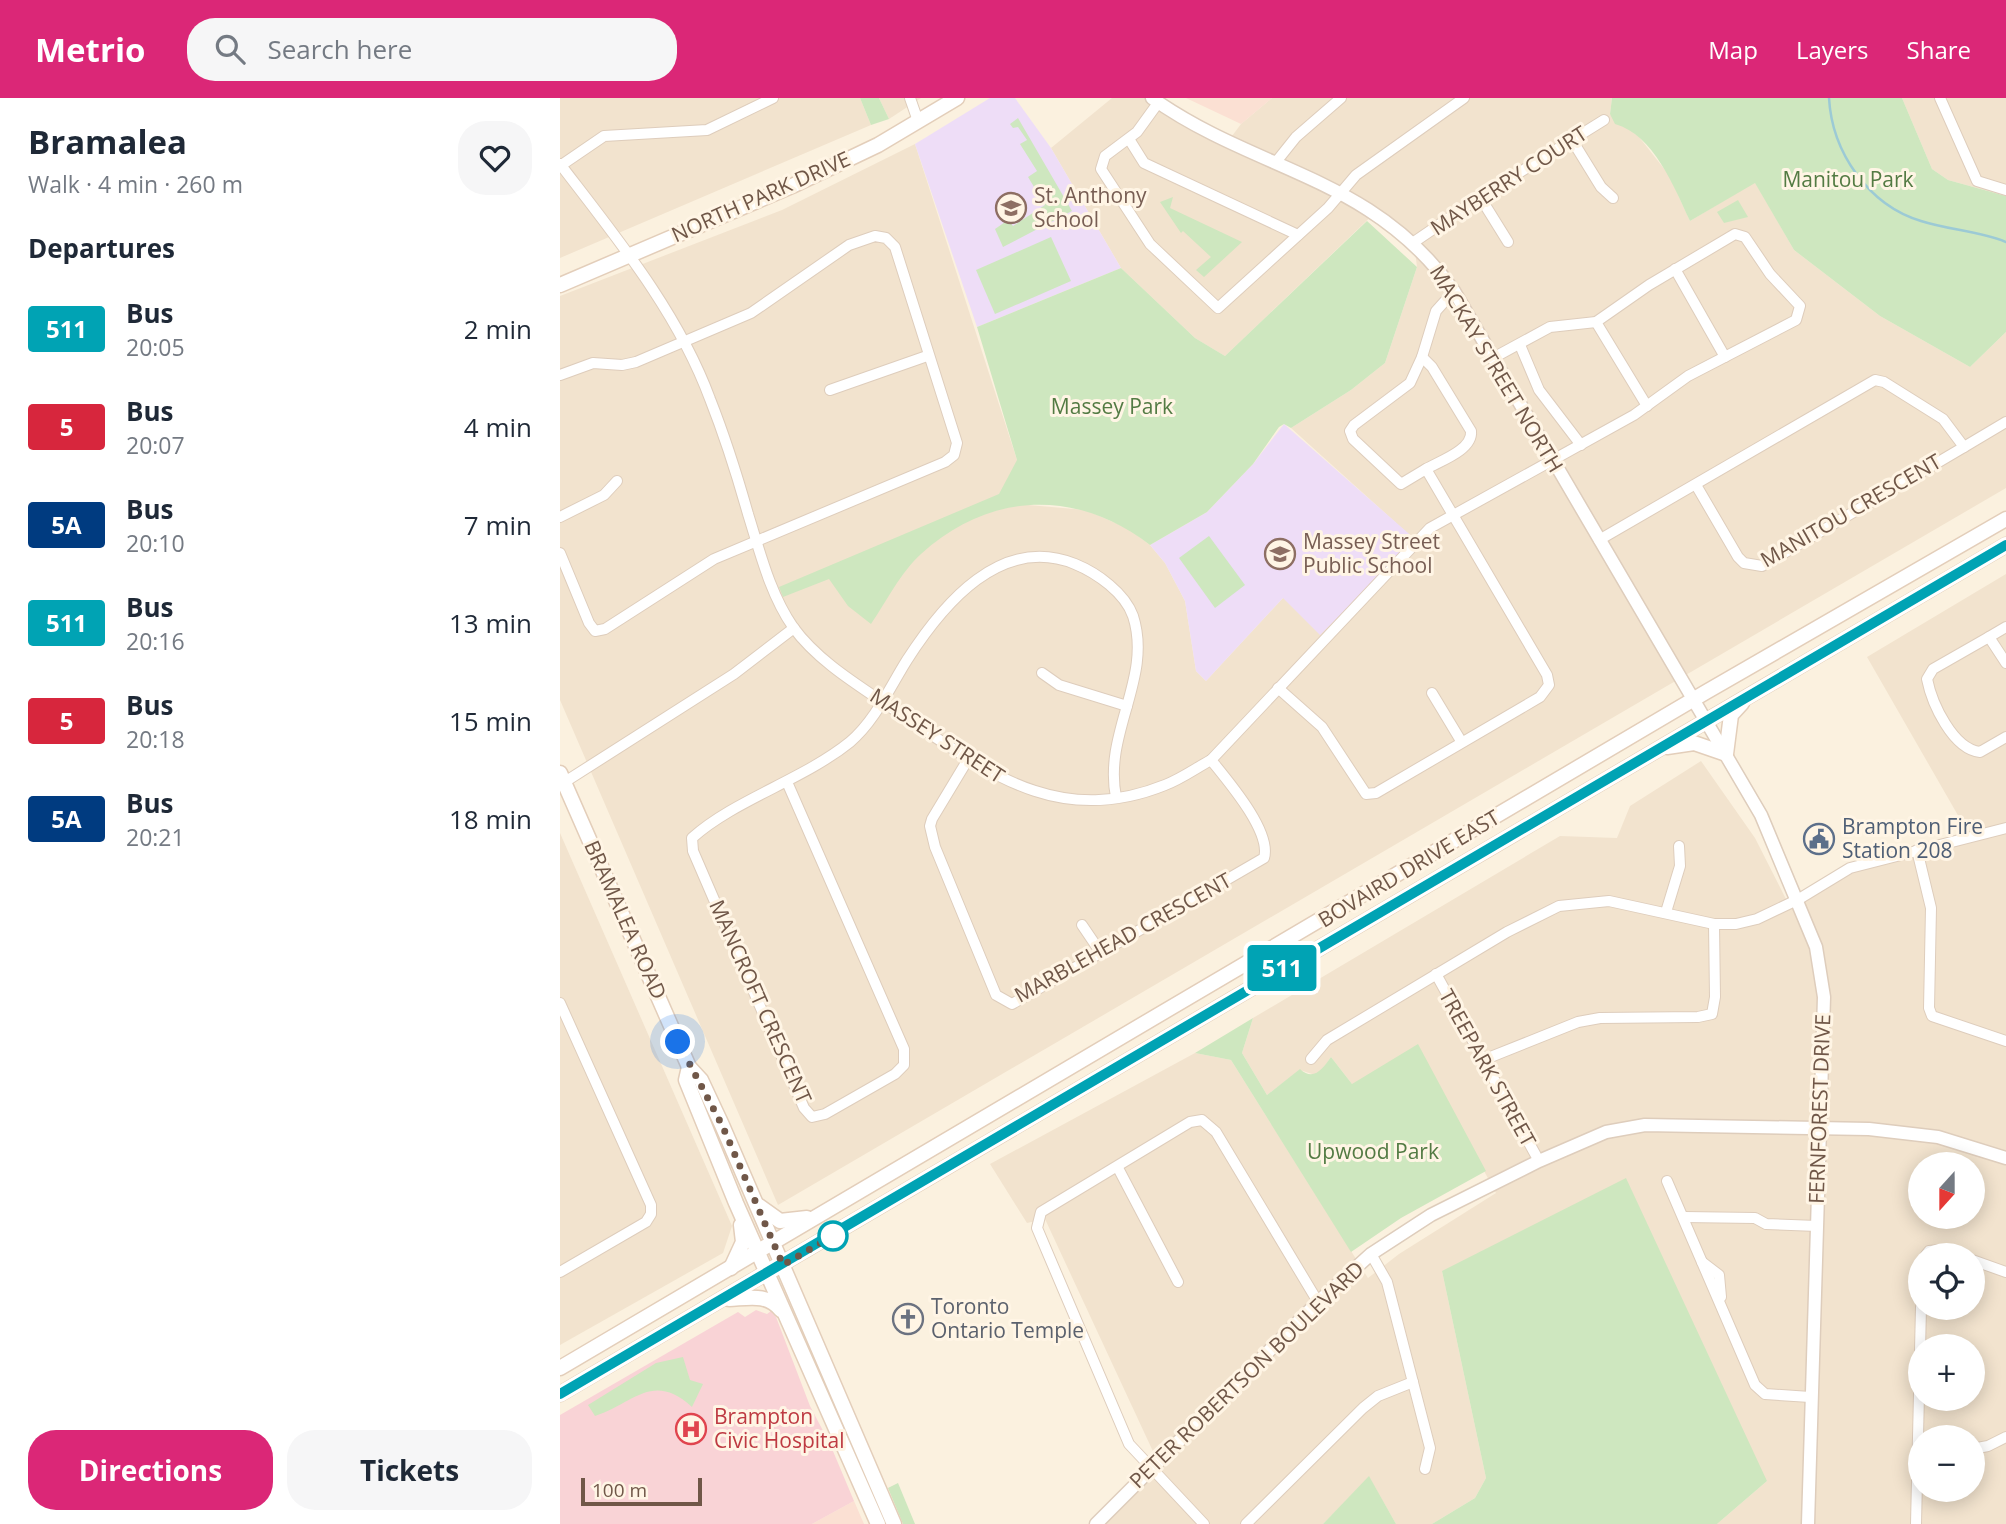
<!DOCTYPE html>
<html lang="en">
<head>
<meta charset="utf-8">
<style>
	body { margin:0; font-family:"Open Sans",sans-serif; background:#f6f6f7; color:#1f2937; height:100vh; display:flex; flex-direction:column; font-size:26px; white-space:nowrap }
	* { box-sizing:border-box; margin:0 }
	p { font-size:23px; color:#747a83 }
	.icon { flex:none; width:38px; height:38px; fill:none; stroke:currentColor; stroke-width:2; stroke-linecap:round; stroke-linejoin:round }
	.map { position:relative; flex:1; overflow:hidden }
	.drawer { display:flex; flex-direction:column; background:#fff; width:560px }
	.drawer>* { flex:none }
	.badge { padding:0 14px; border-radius:5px; font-size:24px; line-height:46px }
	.needle { width:46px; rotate:201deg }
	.buttons { position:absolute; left:1348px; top:1054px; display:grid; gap:14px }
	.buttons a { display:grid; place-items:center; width:77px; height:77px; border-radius:50%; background:#fff; box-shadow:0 4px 18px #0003; font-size:35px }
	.scale { position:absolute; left:21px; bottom:18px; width:121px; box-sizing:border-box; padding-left:7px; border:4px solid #705748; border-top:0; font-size:19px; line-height:24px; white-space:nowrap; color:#705748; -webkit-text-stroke:5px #fff5e5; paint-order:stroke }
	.you { position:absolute; width:35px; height:35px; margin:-18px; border:5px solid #fff; border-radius:50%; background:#1a73e8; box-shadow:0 0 0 10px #1a73e833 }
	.map>.badge { position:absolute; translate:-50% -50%; box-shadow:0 0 0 4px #fff }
	h2 { padding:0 28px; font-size:26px; line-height:63px }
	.round { display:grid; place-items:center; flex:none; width:74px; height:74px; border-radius:28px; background:#f6f6f7 }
	.overview { display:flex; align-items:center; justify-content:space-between; height:119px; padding:0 28px }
	h1 { font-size:33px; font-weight:700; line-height:52px }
	.button { display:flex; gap:14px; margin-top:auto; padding:14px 28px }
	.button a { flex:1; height:80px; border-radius:28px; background:#db2777; color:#fff; font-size:28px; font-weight:700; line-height:80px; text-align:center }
	.button a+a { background:#f6f6f7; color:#1f2937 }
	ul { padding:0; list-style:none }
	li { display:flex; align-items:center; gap:21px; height:98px; padding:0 28px }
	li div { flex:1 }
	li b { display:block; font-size:26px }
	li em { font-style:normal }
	li .badge { min-width:77px; font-weight:700; text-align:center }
	header { display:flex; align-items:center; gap:42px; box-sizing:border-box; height:98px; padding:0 35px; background:#db2777; color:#fff }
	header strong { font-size:33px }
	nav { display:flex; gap:38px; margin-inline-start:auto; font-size:24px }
	.search { width:490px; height:63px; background:#f6f6f7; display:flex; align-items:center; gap:18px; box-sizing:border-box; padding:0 24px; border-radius:28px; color:#747a83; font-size:26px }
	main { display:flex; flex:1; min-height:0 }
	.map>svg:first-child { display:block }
	.residential { fill:#f2e3ce; fill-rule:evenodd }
	.commercial { fill:#fbe0d3 }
	.education { fill:#eeddf7 }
	.medical { fill:#f9d3d6 }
	.green { fill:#cee7bf }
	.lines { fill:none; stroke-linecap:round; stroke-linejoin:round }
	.stream { stroke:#9ccad5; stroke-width:2.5 }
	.minor-casing { stroke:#decdbc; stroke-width:12 }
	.tertiary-casing { stroke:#decdbc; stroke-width:15 }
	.secondary-casing { stroke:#e3ceba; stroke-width:17 }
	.minor { stroke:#fff; stroke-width:10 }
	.tertiary { stroke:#fff; stroke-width:12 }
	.secondary { stroke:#fff; stroke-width:14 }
	.line-casing { stroke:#fff; stroke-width:16 }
	.line { stroke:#00a3b4; stroke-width:10 }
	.walk { stroke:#705748; stroke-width:7; stroke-dasharray:0 12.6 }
	.stop-dot { fill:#fff; stroke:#00a3b4; stroke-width:3.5 }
	.labels { text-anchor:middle; stroke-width:6; stroke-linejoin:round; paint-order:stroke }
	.park-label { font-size:21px; fill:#537b43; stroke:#fff5e5 }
	.street-label { font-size:21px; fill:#705748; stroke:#fff5e5 }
	.education-label { font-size:21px; fill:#785e54; stroke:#fff5e5; text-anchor:start }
	.service-label { font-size:21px; fill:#4e5e75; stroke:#fff5e5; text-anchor:start }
	.worship-label { font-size:21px; fill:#5b616d; stroke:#fff5e5; text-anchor:start }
	.health-label { font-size:21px; fill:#be3a42; stroke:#fff5e5; text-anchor:start }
</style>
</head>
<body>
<header>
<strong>Metrio</strong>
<div class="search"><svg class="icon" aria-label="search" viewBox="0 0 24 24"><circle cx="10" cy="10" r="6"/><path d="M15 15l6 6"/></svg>Search here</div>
<nav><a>Map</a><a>Layers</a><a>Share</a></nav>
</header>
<main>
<section class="drawer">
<div class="overview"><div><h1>Bramalea</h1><p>Walk · 4 min · 260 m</p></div><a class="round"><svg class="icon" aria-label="heart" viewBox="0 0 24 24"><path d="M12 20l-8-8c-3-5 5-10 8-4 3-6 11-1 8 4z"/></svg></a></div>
<h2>Departures</h2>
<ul>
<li><span class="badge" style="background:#00a3b4;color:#fff">511</span><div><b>Bus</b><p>20:05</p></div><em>2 min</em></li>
<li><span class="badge" style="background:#d7263d;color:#fff">5</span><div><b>Bus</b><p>20:07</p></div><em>4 min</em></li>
<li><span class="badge" style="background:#003b80;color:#fff">5A</span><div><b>Bus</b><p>20:10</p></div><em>7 min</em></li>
<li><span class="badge" style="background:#00a3b4;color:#fff">511</span><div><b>Bus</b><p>20:16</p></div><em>13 min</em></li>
<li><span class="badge" style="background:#d7263d;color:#fff">5</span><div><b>Bus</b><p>20:18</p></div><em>15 min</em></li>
<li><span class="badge" style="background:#003b80;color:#fff">5A</span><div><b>Bus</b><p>20:21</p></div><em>18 min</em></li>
</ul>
<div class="button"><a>Directions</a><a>Tickets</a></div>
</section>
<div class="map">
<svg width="1446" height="1426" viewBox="0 0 1446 1426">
	<rect width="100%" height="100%" fill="#fbf1df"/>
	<g class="residential">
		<polygon points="0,0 300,0 311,27 0,160"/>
		<polygon points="319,0 361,0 329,21"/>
		<polygon points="552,0 592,0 669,42 681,26 712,0 1052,0 1050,16 1072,30 1109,77 1130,123 1195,84 1234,152 1320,218 1410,269 1446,234 1446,390 218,1107 0,602 0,198 222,112 355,46 457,362 457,406 526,412 569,431 590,447 605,465 625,503 636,573 646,583 723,500 855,442 731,330 791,292 825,265 857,169 854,145 819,111 665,258 635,240 561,170 491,50"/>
		<polygon points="1342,0 1446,0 1446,98 1388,82 1372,71"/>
		<path d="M1446 476V1426H1157L1207 1383 882 1173 926 1380 915 1400 872 1426H836L809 1379 763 1426H535L597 1362 485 1121 467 1125 430 1066 635 955 671 962 808 1180 839 1156 936 1095 892 1014 792 986 771 959 762 972 755 977 740 972 707 997 682 955 693 920 1000 738 1057 740 1070 708 1141 663 1195 740 1231 811 1317 761 1411 740 1307 559ZM1360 1066H1412V1118H1360ZM1360 1157H1412V1209H1360ZM1360 1248H1412V1300H1360ZM1360 1339H1412V1391H1360Z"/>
		<polygon points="0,735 172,1128 163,1155 0,1247"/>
	</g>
	<g class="commercial">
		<polygon points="626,0 712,0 681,26"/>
		<polygon points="294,1403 304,1426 252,1426"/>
	</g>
	<g class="education">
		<polygon points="430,0 455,0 491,50 561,170 417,229 355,46"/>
		<polygon points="724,326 856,442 760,537 723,500 646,583 636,573 625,503 605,465 590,447 647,414 693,366"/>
	</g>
	<polygon class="medical" points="196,1212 207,1216 211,1213 216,1219 250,1308 270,1346 294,1403 252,1426 0,1426 0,1317 178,1214 185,1219"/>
	<g class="green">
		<polygon points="300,0 319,0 329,21 311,27"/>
		<path d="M1052 0H1342L1372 71 1388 82 1446 98V234L1410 269 1320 218 1234 152 1195 85 1130 123C1114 89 1094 37 1055 26L1050 16Z"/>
		<polygon points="458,20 512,113 443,149 435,131 448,122 453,128 485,107 468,79 477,73 460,46 467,42 458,29 453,30 450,26"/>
		<polygon points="613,99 610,110 682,144 644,179 636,172 651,159 623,133 621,135 600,104"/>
		<polygon points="1178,102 1188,119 1164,125 1157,114"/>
		<path d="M807 123 857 169 825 265 791 292 731 330 724 326 719 329 693 366 647 414 590 447C516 390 429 394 361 456 341 474 326 504 311 526L288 508 269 481 223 499 219 489 439 396 457 362 417 229 561 170 635 240 665 258Z"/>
		<polygon points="491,139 511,183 435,216 416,172"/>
		<polygon points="649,438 685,487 655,510 619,460"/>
		<path d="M693 920 682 955 707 997 740 971C754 984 763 970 771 959L792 986 858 946 926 1073 841 1120 791 1154 671 962 635 955Z"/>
		<polygon points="1066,1080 1207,1383 1157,1426 872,1426 915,1400 926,1380 882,1173"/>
		<path d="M123 1259 130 1282 143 1286 132 1309C93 1273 74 1305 35 1318L28 1307 96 1265Z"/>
		<polygon points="809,1378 836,1426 763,1426"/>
		<polygon points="338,1385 355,1426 343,1426 328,1390"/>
	</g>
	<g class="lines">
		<path class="stream" d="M1269 0C1272 54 1308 107 1361 123 1389 132 1419 133 1446 144"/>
		<g class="minor-casing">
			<g id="minor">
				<polyline points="350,0 358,23"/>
				<polyline points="1380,0 1417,83 1446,92"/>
				<polyline points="598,5 577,34 545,58 541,71 590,146 658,210 768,110 796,77 904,0"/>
				<polyline points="569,41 584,65 738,137"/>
				<polyline points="1012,42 1041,89 1053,100"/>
				<polyline points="716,64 736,39 781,0"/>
				<path d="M0 66C56 139 118 214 150 301 165 339 177 377 188 416 200 454 210 496 233 529 259 565 303 590 339 615 425 672 496 731 605 687 621 681 636 670 651 662L870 430 1074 317 1128 278 1236 222 1240 208 1210 176 1185 139 1175 136 1089 187 1036 224 990 229 933 260"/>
				<polyline points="0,68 44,38 147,32 213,0"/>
				<polyline points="920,99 948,144"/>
				<polyline points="854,144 920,99 1044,22"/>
				<polyline points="1115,171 1165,259"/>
				<polyline points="1036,224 1087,308"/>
				<polyline points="960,247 979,292 1021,347"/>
				<path d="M862 259 872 269 911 333C913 352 880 363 866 371"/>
				<polyline points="0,277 33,265 62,267 76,264 191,215 289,147 315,138 326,140 335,149 397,345 394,357 385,364 154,461 45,531 35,533 29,525 0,455"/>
				<polyline points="270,292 367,258"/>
				<polyline points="1136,387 1178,459 1184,465 1202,468 1404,349"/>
				<polyline points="0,419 44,397 57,383"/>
				<polyline points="1039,442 1315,282 1324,284 1383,321 1404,349 1446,324"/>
				<polyline points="1429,539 1446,529"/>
				<path d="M1446 565 1429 539 1373 571 1367 581C1372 606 1393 651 1420 654L1446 639"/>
				<polyline points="482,575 499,587 567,608"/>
				<polyline points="718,590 762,629 806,696 816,695 980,599 989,587 987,577 866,371 841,386 793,341 790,333 794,327 850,285 862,259 876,213 894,193"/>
				<polyline points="872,595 901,643"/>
				<path d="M407 663 372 721 370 728 375 749 436 897 452 906 704 760C712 734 668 683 651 662"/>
				<path d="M227 684 344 951V967L335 976 265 1016 252 1019 244 1010 133 753 132 740C174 702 243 682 290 644 315 623 330 589 347 562 383 506 441 436 515 466 537 475 565 495 573 518 593 580 543 634 556 699"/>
				<polyline points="0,687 174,576 234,530"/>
				<polyline points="1357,752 1371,810 1369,910 1372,918 1446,943"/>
				<polyline points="1106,814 1120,768 1119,748"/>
				<polyline points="522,827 541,855"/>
				<polyline points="876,876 979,1063"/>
				<polyline points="0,905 91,1107 91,1116 86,1124 0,1174"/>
				<polyline points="751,961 767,942 947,834 999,808 1049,803 1154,826 1176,826 1197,821 1239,801 1290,770 1446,730"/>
				<polyline points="923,962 1018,924 1040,920 1138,919 1152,916 1155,899 1154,826"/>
				<polyline points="558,1070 618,1184"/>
				<polyline points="1107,1083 1195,1287 1205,1296 1250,1299"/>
				<polyline points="1124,1119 1195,1120 1206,1126 1257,1128"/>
				<polyline points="811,1156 827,1184 870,1350 865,1371"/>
				<polyline points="1366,1157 1369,1153 1380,1152 1399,1157"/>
				<polyline points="1412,1162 1446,1174"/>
				<polyline points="1142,1164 1159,1177 1161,1199"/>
				<polyline points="1412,1351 1428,1348 1446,1339"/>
				<polyline points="644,1426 569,1346 477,1130 481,1114 630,1024 642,1022 656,1034 758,1204"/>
				<polyline points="686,1426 803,1310 818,1298 853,1284"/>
				<polyline points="1356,1426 1361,1209"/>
			</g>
		</g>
		<g class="tertiary-casing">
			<g id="tertiary">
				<path d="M592 0C698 75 811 77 894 193L1201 717 1256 849 1264 899 1248 1426"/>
				<polyline points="536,1426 758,1204 811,1156 871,1117 979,1063 1046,1034 1085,1027 1309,1031 1378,1039 1446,1060"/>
			</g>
		</g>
		<g class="secondary-casing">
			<g id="secondary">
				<polyline points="0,187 232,88 318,47 397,0"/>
				<polyline points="1107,649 1134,645 1166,656 1171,617 1182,605"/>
				<polyline points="0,675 129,969 141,982 162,1027 334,1426"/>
				<polyline points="129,969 126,982 176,1105 318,1426"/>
				<polyline points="199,1108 220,1123 247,1120"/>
				<polyline points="171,1170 183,1144 181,1127"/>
				<path d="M169 1201C189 1200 207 1195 221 1212"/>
				<polyline points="0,1270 1146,594 1446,421"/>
				<polyline points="0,1296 1446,447"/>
			</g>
		</g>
		<use href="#minor" class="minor"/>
		<use href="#tertiary" class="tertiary"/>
		<use href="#secondary" class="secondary"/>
	</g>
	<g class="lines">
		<g class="line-casing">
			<polyline id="line" points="0,1296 1446,447"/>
		</g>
		<use href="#line" class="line"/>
		<polyline class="walk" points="118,944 162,1027 223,1167 276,1136 273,1138"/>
	</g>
	<defs>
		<g id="school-ring" transform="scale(1.575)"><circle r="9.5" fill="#fff5e5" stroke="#8d6e63" stroke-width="1.5"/><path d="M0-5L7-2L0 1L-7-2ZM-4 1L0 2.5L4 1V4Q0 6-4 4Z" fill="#8d6e63"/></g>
		<g id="civic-ring" transform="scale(1.575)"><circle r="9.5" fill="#fff5e5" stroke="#5c6f8a" stroke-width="1.5"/><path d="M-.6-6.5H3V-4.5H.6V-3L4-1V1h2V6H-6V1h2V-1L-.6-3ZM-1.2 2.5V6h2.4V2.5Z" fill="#5c6f8a"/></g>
		<g id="church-ring" transform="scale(1.575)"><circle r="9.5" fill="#fff5e5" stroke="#6b7280" stroke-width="1.5"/><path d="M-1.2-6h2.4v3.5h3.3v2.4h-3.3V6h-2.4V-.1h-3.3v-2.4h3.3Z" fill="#6b7280"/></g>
		<g id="hospital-ring" transform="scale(1.575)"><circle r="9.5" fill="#fff5e5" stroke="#e0444e" stroke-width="1.5"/><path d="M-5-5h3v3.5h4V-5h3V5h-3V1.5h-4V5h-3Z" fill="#e0444e"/></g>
	</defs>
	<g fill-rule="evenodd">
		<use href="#school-ring" x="451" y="110"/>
		<use href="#school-ring" x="720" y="456"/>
		<use href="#civic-ring" x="1259" y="741"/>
		<use href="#church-ring" x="348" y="1221"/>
		<use href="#hospital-ring" x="131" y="1331"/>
	</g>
	<circle class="stop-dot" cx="273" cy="1138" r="14"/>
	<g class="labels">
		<g class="park-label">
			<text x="1288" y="89">Manitou Park</text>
			<text x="552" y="316">Massey Park</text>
			<text x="813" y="1061">Upwood Park</text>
		</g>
		<g class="street-label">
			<text transform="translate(949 83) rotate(-33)" y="7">MAYBERRY COURT</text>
			<text transform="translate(201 99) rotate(-24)" y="7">NORTH PARK DRIVE</text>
			<text transform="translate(936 271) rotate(59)" y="7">MACKAY STREET NORTH</text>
			<text transform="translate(1291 413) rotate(-30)" y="7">MANITOU CRESCENT</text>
			<text transform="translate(377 638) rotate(33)" y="7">MASSEY STREET</text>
			<text transform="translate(849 771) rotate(-31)" y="7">BOVAIRD DRIVE EAST</text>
			<text transform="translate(65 822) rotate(66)" y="7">BRAMALEA ROAD</text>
			<text transform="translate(563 840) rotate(-29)" y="7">MARBLEHEAD CRESCENT</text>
			<text transform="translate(200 904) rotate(66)" y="7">MANCROFT CRESCENT</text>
			<text transform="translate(927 970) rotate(61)" y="7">TREEPARK STREET</text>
			<text transform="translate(1260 1011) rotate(-88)" y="7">FERNFOREST DRIVE</text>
			<text transform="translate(687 1277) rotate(-44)" y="7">PETER ROBERTSON BOULEVARD</text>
		</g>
		<g class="education-label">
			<text x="474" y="105">St. Anthony<tspan x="474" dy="24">School</tspan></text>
			<text x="743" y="451">Massey Street<tspan x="743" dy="24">Public School</tspan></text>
		</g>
		<g class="service-label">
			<text x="1282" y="736">Brampton Fire<tspan x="1282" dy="24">Station 208</tspan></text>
		</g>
		<g class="worship-label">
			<text x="371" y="1216">Toronto<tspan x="371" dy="24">Ontario Temple</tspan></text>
		</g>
		<g class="health-label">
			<text x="154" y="1326">Brampton<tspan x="154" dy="24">Civic Hospital</tspan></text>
		</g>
	</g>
</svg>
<div class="buttons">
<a><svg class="needle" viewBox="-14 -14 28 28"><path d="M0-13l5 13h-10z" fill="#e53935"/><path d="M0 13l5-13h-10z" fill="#747a83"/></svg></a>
<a><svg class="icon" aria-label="locate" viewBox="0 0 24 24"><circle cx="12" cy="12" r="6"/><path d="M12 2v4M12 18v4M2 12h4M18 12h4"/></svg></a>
<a>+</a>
<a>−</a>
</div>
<div class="scale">100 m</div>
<div class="you" style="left:118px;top:944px"></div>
<b class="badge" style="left:722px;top:870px;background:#00a3b4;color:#fff">511</b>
</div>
</main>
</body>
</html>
